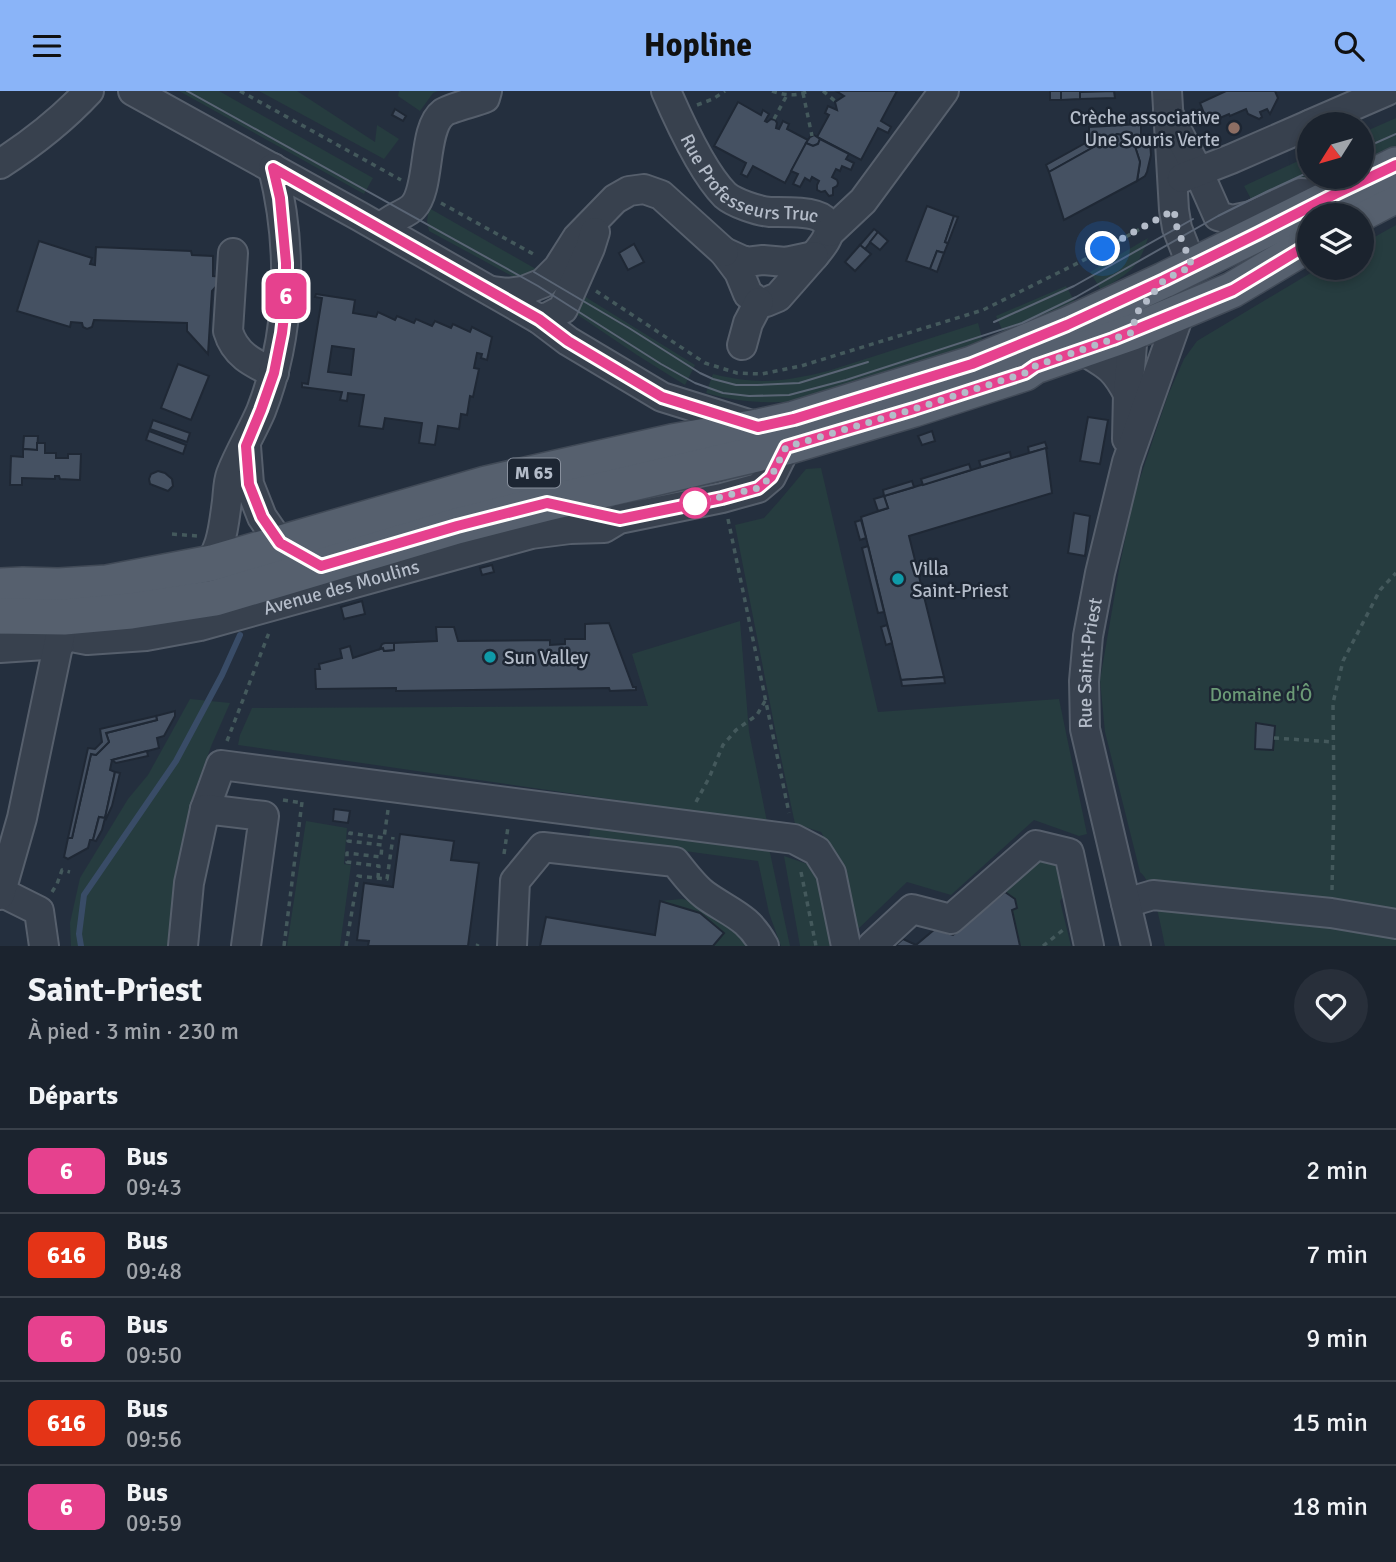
<!DOCTYPE html>
<html lang="fr">
<head>
<meta charset="utf-8">
<style>
	body { margin:0; font-family:Signika,sans-serif; background:#282f3a; color:#f1f3f6; height:100vh; display:flex; flex-direction:column; font-size:26px; white-space:nowrap }
	* { box-sizing:border-box; margin:0 }
	p { font-size:23px; color:#a0a4aa }
	.icon { flex:none; width:38px; height:38px; fill:none; stroke:currentColor; stroke-width:2; stroke-linecap:round; stroke-linejoin:round }
	.map { position:relative; height:855px; overflow:hidden }
	.panel { display:flex; flex-direction:column; background:#1b232e; flex:1 }
	.panel>* { flex:none }
	.badge { padding:0 14px; border-radius:10px; font-size:24px; line-height:46px }
	.needle { width:46px; rotate:233deg }
	.buttons { position:absolute; left:1297px; top:21px; display:grid; gap:14px }
	.buttons a { display:grid; place-items:center; width:77px; height:77px; border-radius:50%; background:#1b232e; box-shadow:0 4px 10px #0003,0 0 0 2px #39404a; font-size:35px }
	.you { position:absolute; width:35px; height:35px; margin:-18px; border:5px solid #fff; border-radius:50%; background:#1a73e8; box-shadow:0 0 0 10px #1a73e833 }
	.map>.badge { position:absolute; translate:-50% -50%; box-shadow:0 0 0 4px #fff }
	h2 { padding:0 28px; font-size:26px; line-height:63px }
	.round { display:grid; place-items:center; flex:none; width:74px; height:74px; border-radius:37px; background:#282f3a }
	.summary { display:flex; align-items:center; justify-content:space-between; height:119px; padding:0 28px }
	h1 { font-size:33px; font-weight:700; line-height:52px }
	ul { padding:0; list-style:none }
	li { display:flex; align-items:center; gap:21px; height:84px; padding:0 28px; border-top:2px solid #39404a }
	li div { flex:1 }
	li b { display:block; font-size:26px }
	li em { font-style:normal }
	li .badge { min-width:77px; font-weight:700; text-align:center }
	header { display:flex; justify-content:space-between; align-items:center; height:91px; padding:0 28px; background:#8ab4f8; color:#111; font-size:32px; font-weight:700 }
	.map>svg:first-child { display:block }
	.green { fill:#263c3f }
	.lines { fill:none; stroke-linecap:round; stroke-linejoin:round }
	.stream { stroke:#394c67; stroke-width:6 }
	.building { fill:#455162; stroke:#1f2835; stroke-width:2; fill-rule:evenodd }
	.minor-casing { stroke:#565f6c; stroke-width:32 }
	.major-casing { stroke:#414a57; stroke-width:38 }
	.path { stroke:#44595c; stroke-width:3.5; stroke-dasharray:5 5; stroke-linecap:butt }
	.minor { stroke:#38414e; stroke-width:28 }
	.major { stroke:#56606e; stroke-width:35 }
	.tram { stroke:#5a6575; stroke-width:2 }
	.line-casing { stroke:#fff; stroke-width:16 }
	.line { stroke:#e6418e; stroke-width:10 }
	.walk { stroke:#b4bcc9; stroke-width:7; stroke-dasharray:0 12.6 }
	.education-dot { fill:#8d6e63; stroke:#1d2633; stroke-width:2.5 }
	.stop-dot { fill:#fff; stroke:#e6418e; stroke-width:3.5 }
	.culture-dot { fill:#0f9aa8; stroke:#1d2633; stroke-width:2.5 }
	.labels { text-anchor:middle; stroke-width:5; stroke-linejoin:round; paint-order:stroke }
	.shield { fill:#1d2633; stroke:#878f9c; stroke-width:2 }
	.shield-label { font-size:18px; font-weight:bold; fill:#b4bcc9 }
	.poi-label { font-size:19px; fill:#b4bcc9; stroke:#1d2633; text-anchor:start }
	.street-label { font-size:19px; fill:#b4bcc9; stroke:#1d2633 }
	.park-label { font-size:19px; fill:#6b9a76; stroke:#1d2633 }
</style>
</head>
<body>
<header><svg class="icon" aria-label="menu" viewBox="0 0 24 24"><path d="M4 6h16M4 12h16M4 18h16"/></svg>Hopline<svg class="icon" aria-label="search" viewBox="0 0 24 24"><circle cx="10" cy="10" r="6"/><path d="M15 15l6 6"/></svg></header>
<div class="map">
<svg width="1396" height="855" viewBox="0 0 1396 855">
	<rect width="100%" height="100%" fill="#242f3e"/>
	<g class="green">
		<polygon points="179,0 219,0 373,87 364,103"/>
		<polygon points="259,0 297,0 375,51 377,34 399,48 384,68"/>
		<polygon points="399,0 438,0 433,2 420,20 398,5"/>
		<polygon points="1396,27 1396,65 1362,79 1362,42"/>
		<polygon points="1309,65 1309,86 1342,86 1257,119 1244,95"/>
		<polygon points="429,117 543,182 525,192 429,140 427,130"/>
		<path d="M1396 134V855H1165C1161 836 1154 792 1140 781L1105 641 1100 589 1120 473 1134 405 1168 304 1184 268 1197 250 1319 177H1362V153Z"/>
		<path d="M1148 147C1138 179 1128 182 1101 199L1090 181Z"/>
		<polygon points="1066,195 1075,211 1004,243 996,225"/>
		<polygon points="579,202 695,274 685,294 637,264 578,224 576,218"/>
		<path d="M978 232 982 247 980 252 799 310C767 313 737 311 706 302L713 283C758 294 783 291 828 280Z"/>
		<polygon points="821,377 878,621 1059,608 1087,743 1079,745 1034,729 951,804 907,791 856,840 838,769 821,741 795,733 776,643 735,434 764,427 780,409 806,378"/>
		<polygon points="740,530 749,641 767,731 238,654 240,644 252,617 648,615 632,563"/>
		<polygon points="190,608 230,612 212,653 194,702 172,855 71,855 70,832 80,787 128,708 148,684"/>
		<polygon points="306,730 347,737 344,773 351,774 340,855 287,855"/>
		<polygon points="591,732 769,757 790,855 781,855 769,822 758,770 589,747"/>
		<polygon points="1038,763 1062,774 1066,802 1060,810 1071,855 1020,855 1012,819 1017,817 1015,808 1005,801 1002,797"/>
		<polygon points="784,765 816,776 836,855 800,855"/>
		<polygon points="682,808 712,815 754,855 713,855 724,842 700,822 660,810"/>
	</g>
	<g class="lines">
		<polyline class="stream" points="81,855 79,843 84,804 176,670 222,584 240,544"/>
	</g>
	<g class="building">
		<polygon points="836,0 897,0 881,30 891,36 888,42 878,37 861,69 817,46 829,24 825,22 828,15 837,19 835,11 844,5"/>
		<rect x="1050" y="0" width="11" height="9"/>
		<polygon points="1061,0 1112,0 1080,1 1080,8 1061,9"/>
		<polygon points="1114,0 1115,7 1080,8 1080,1"/>
		<polygon points="1226,0 1275,0 1278,7 1270,23 1267,18 1260,21 1262,26 1259,28 1248,23 1246,18 1230,25 1229,23 1208,32 1200,12"/>
		<polygon points="738,11 761,24 763,19 769,23 765,30 767,31 771,28 775,29 777,32 776,37 779,38 783,30 789,33 787,38 808,49 785,92 753,75 747,86 741,83 746,72 714,55"/>
		<polygon points="395,18 406,25 403,30 392,24"/>
		<polygon points="1141,33 1141,50 1150,50 1151,64 1147,81 1145,85 1137,90 1140,71 1132,46 1117,43 1049,81 1046,74 1089,50 1089,36"/>
		<polygon points="1117,43 1132,46 1140,71 1137,90 1064,129 1049,81"/>
		<polygon points="814,44 820,48 818,53 813,55 806,52 810,46"/>
		<polygon points="820,48 849,63 846,68 854,72 851,79 842,75 840,80 836,78 832,86 837,89 838,92 837,95 833,97 833,104 829,105 825,100 821,101 817,99 817,94 819,90 812,86 810,90 805,87 800,96 793,93 798,83 791,80 806,52 813,55 818,53"/>
		<polygon points="927,115 954,125 945,151 948,152 944,162 937,160 930,178 906,170"/>
		<polygon points="954,125 958,126 948,152 945,151"/>
		<polygon points="874,138 878,141 865,158 860,154"/>
		<polygon points="878,141 888,150 880,159 870,151"/>
		<polygon points="39,150 92,167 90,173 95,174 96,156 191,160 192,164 213,165 213,185 225,186 212,200 208,263 187,240 187,232 94,229 92,236 87,238 83,236 82,232 71,231 70,236 17,220"/>
		<polygon points="634,153 644,171 628,179 619,162"/>
		<polygon points="860,154 871,163 855,180 845,171"/>
		<polygon points="937,160 944,162 937,181 930,178"/>
		<path d="M316 203 355 209 353 222 376 226 378 221 395 229 397 225 414 232 416 228 432 235 435 230 451 237 453 233 470 241 472 236 492 246 487 269 481 267 482 263 477 262 474 277 479 278 473 306 470 305 467 324 461 323 459 338 438 335 435 354 419 352 422 332 385 327 383 338 359 335 364 304 348 302 347 310 340 309 342 301 302 296V292L308 293 322 207 315 206ZM332 255 354 258 351 284 328 281Z"/>
		<polygon points="178,273 209,285 191,329 161,317"/>
		<polygon points="1088,326 1108,329 1100,373 1080,370"/>
		<polygon points="153,329 190,342 187,351 150,338"/>
		<polygon points="149,340 186,354 183,363 146,349"/>
		<polygon points="932,340 935,350 922,354 918,345"/>
		<polygon points="24,345 38,345 37,359 23,358"/>
		<polygon points="1045,351 1047,357 1029,362 1028,356"/>
		<polygon points="37,352 45,352 45,362 56,362 56,367 68,367 68,363 81,363 80,389 60,388 59,385 55,385 55,388 22,387 22,394 10,394 11,365 23,366 23,358 37,359"/>
		<polygon points="1046,357 1052,402 909,445 944,586 901,589 861,426 888,417 884,405"/>
		<polygon points="1010,361 1011,367 981,376 979,370"/>
		<polygon points="969,373 971,379 923,394 921,388"/>
		<polygon points="158,380 165,382 172,388 173,395 168,400 150,393 149,388 151,383"/>
		<polygon points="912,390 914,396 884,405 883,399"/>
		<polygon points="884,405 888,417 878,420 874,408"/>
		<polygon points="1074,422 1090,425 1085,465 1068,462"/>
		<polygon points="861,429 866,447 860,449 855,431"/>
		<polygon points="868,455 884,521 878,522 862,457"/>
		<polygon points="492,474 494,481 482,484 480,477"/>
		<polygon points="362,510 365,523 344,528 341,516"/>
		<polygon points="609,532 633,596 636,596 636,599 610,600 609,597 396,600 396,597 316,598 315,578 320,578 319,573 342,567 340,558 350,555 353,567 383,557 384,560 394,559 394,552 437,550 436,536 454,536 458,550 550,549 550,554 565,553 565,548 585,548 585,533"/>
		<polygon points="887,534 892,552 886,554 881,536"/>
		<polygon points="385,552 394,552 394,559 384,560 383,557 380,558 382,553"/>
		<polygon points="944,586 945,592 902,595 901,589"/>
		<polygon points="175,620 175,625 164,645 157,647 159,657 112,669 110,679 115,681 105,727 99,726 93,749 90,749 88,757 68,768 64,766 68,747 72,747 91,663 96,664 109,651 106,642 157,629 156,625"/>
		<polygon points="156,625 157,629 106,642 109,651 96,664 91,663 72,747 68,747 88,657 95,658 102,651 100,638"/>
		<polygon points="1256,632 1275,635 1273,659 1255,658"/>
		<polygon points="147,660 148,665 116,672 112,669"/>
		<polygon points="115,681 120,682 112,715 106,728 105,727"/>
		<polygon points="334,718 350,720 348,732 333,730"/>
		<polygon points="99,726 105,727 102,739 96,750 93,749"/>
		<polygon points="400,743 454,750 451,769 479,772 468,855 368,855 369,850 357,849 364,792 393,796"/>
		<polygon points="1005,801 1015,808 1017,817 1012,819 1020,855 895,855 903,848 916,854 935,838 953,844"/>
		<polygon points="660,810 700,822 724,842 713,855 540,855 546,826 655,844"/>
	</g>
	<g class="lines">
		<g class="minor-casing">
			<g id="minor">
				<polyline points="133,0 359,125 539,228 568,250 662,306 755,335"/>
				<path id="s1" d="M666 0C679 30 702 81 725 104 734 112 758 120 770 121 783 121 813 120 823 128 837 140 822 155 814 165"/>
				<polyline points="1167,0 1174,119 1177,137 1192,175"/>
				<polyline points="1168,22 1198,80 1218,125 1232,129 1251,125 1301,102 1319,103"/>
				<polyline points="1311,33 1387,0"/>
				<path d="M0 73C34 51 62 29 89 0"/>
				<polyline points="1182,87 1231,68 1309,34"/>
				<path d="M381 137C391 126 405 124 413 116 431 98 422 38 443 22 449 17 476 11 485 7L487 0"/>
				<polyline points="830,141 863,110 944,0"/>
				<polygon points="724,161 746,171 763,169 786,171 814,165 778,206 766,211 759,211 748,203 739,181"/>
				<path d="M233 162 228 240C235 264 253 272 274 282"/>
				<polyline points="491,200 507,202 523,200 543,192 558,177 577,147 615,108 629,100 644,98 661,104 724,161"/>
				<polyline points="539,228 548,226 563,218 590,157 595,141"/>
				<polyline points="742,254 748,232 759,211"/>
				<path d="M1082 259C1107 274 1114 276 1128 303"/>
				<polyline points="1127,348 1128,303 1133,241"/>
				<polyline points="246,355 249,393 262,426 280,452 296,461"/>
				<path d="M201 484C222 460 223 440 227 410 228 401 228 391 231 383 239 362 252 341 261 320 291 243 293 157 273 77"/>
				<path id="s2" d="M61 544 87 549 146 545 200 535 531 443 570 438 604 437 619 428 722 407 758 397 771 386 786 356"/>
				<polyline points="0,557 60,553"/>
				<polyline points="205,718 221,674 794,748 817,760 831,782 846,855"/>
				<polyline points="1,801 39,820 44,855"/>
				<polyline points="0,804 22,727 64,526 72,514 76,513"/>
				<polyline points="1126,812 1153,804 1331,822 1396,833"/>
				<polyline points="183,855 189,792 205,718 264,725 246,855"/>
				<path d="M512 855 515 790 543 756 675 771C684 782 694 796 705 804 730 822 748 825 764 855"/>
				<polyline points="872,855 912,818 951,828 1036,754 1069,762 1089,855"/>
				<path id="s3" d="M1136 855 1085 638 1084 590 1088 545 1100 482 1127 371 1180 221"/>
			</g>
		</g>
		<g class="major-casing">
			<g id="major">
				<polyline points="1358,124 1396,104"/>
				<polyline points="0,495 23,494 59,495 107,492 212,472 486,393 672,351 758,336 794,328 972,273 1067,234 1164,189 1396,74"/>
				<polyline points="0,525 64,526 131,520 215,507 457,435 547,412 786,356 914,318 1025,282 1035,275 1133,241 1232,199 1309,153"/>
			</g>
		</g>
		<g class="path">
			<polyline points="240,0 401,89"/>
			<path d="M772 0C784 4 796 6 808 0"/>
			<polyline points="823,0 835,10"/>
			<polyline points="803,2 812,45"/>
			<polyline points="697,14 713,8 725,0"/>
			<polyline points="774,28 787,4"/>
			<polyline points="441,112 535,164"/>
			<polyline points="596,200 705,272 737,282 762,283 801,275 983,219 1080,171 1151,132"/>
			<polyline points="728,428 789,722"/>
			<polyline points="172,443 198,445"/>
			<polyline points="1274,647 1334,651"/>
			<polyline points="227,650 270,539"/>
			<polyline points="283,709 302,712"/>
			<polyline points="696,711 709,687 723,654 736,639 757,624 765,610"/>
			<polyline points="504,763 508,736"/>
			<polyline points="801,781 816,855"/>
			<polyline points="378,787 379,775 347,771 347,762 381,766 382,754 348,750 350,742 384,747 388,719"/>
			<polyline points="1332,799 1334,707 1333,612 1343,570 1380,499 1396,482"/>
			<polyline points="52,801 57,793 62,779 70,781"/>
			<polyline points="284,855 302,711"/>
			<polyline points="346,855 358,785 387,788 393,746"/>
			<polyline points="477,855 478,853"/>
			<polyline points="1043,855 1063,839"/>
		</g>
		<use href="#minor" class="minor"/>
		<use href="#major" class="major"/>
		<g class="tram">
			<polyline points="187,0 538,195 661,273 695,292 723,302 749,305 789,304 846,289 1022,232 1076,206 1218,125 1268,100 1309,81"/>
			<polyline points="1362,58 1396,43"/>
			<polyline points="534,181 629,237 700,282 713,288 736,294 757,294 799,292 868,271"/>
			<polyline points="994,231 1074,195 1193,128"/>
		</g>
	</g>
	<g class="lines">
		<g class="line-casing">
			<polyline id="line" points="1309,153 1233,199 1113,248 1035,275 1025,282 914,318 786,356 771,386 758,397 722,407 620,428 547,412 457,435 321,475 280,452 262,426 249,393 246,355 261,319 274,282 282,242 286,208 286,172 280,107 273,77 539,228 568,250 662,306 758,336 794,328 972,273 1067,234 1164,189 1259,142 1335,103 1396,74"/>
		</g>
		<use href="#line" class="line"/>
		<polyline class="walk" points="695,412 758,397 771,386 786,356 914,318 1025,282 1035,275 1133,241 1135,224 1164,189 1192,175 1177,137 1174,119 1103,158"/>
	</g>
	<circle class="education-dot" cx="1234" cy="37" r="7"/>
	<circle class="stop-dot" cx="695" cy="412" r="14"/>
	<g class="culture-dot">
		<circle cx="898" cy="488" r="7"/>
		<circle cx="490" cy="566" r="7"/>
	</g>
	<g class="labels">
		<rect class="shield" x="508" y="367.5" width="52" height="29" rx="5"/>
		<g class="shield-label">
			<text x="534" y="388">M 65</text>
		</g>
		<g class="poi-label">
			<text x="1220" y="33" text-anchor="end">Crèche associative<tspan x="1220" dy="22">Une Souris Verte</tspan></text>
			<text x="912" y="484">Villa<tspan x="912" dy="22">Saint-Priest</tspan></text>
			<text x="504" y="573">Sun Valley</text>
		</g>
		<g class="street-label">
			<text dy="7" stroke="none"><textPath href="#s1" startOffset="133">Rue Professeurs Truc</textPath></text>
			<text dy="7" stroke="none"><textPath href="#s2" startOffset="287">Avenue des Moulins</textPath></text>
			<text dy="7" stroke="none"><textPath href="#s3" startOffset="289">Rue Saint-Priest</textPath></text>
		</g>
		<g class="park-label">
			<text x="1261" y="610">Domaine d'Ô</text>
		</g>
	</g>
</svg>
<div class="buttons">
<a><svg class="needle" viewBox="-14 -14 28 28"><path d="M0-13l5 13h-10z" fill="#e53935"/><path d="M0 13l5-13h-10z" fill="#a0a4aa"/></svg></a>
<a><svg class="icon" aria-label="layers" viewBox="0 0 24 24"><path d="M12 4l9 5-9 5-9-5zM3 14l9 5 9-5"/></svg></a>
</div>
<div class="you" style="left:1103px;top:158px"></div>
<b class="badge" style="left:286px;top:205px;background:#e6418e;color:#fff">6</b>
</div>
<section class="panel">
<div class="summary"><div><h1>Saint-Priest</h1><p>À pied · 3 min · 230 m</p></div><a class="round"><svg class="icon" aria-label="heart" viewBox="0 0 24 24"><path d="M12 20l-8-8c-3-5 5-10 8-4 3-6 11-1 8 4z"/></svg></a></div>
<h2>Départs</h2>
<ul>
<li><span class="badge" style="background:#e6418e;color:#fff">6</span><div><b>Bus</b><p>09:43</p></div><em>2 min</em></li>
<li><span class="badge" style="background:#e43417;color:#fff">616</span><div><b>Bus</b><p>09:48</p></div><em>7 min</em></li>
<li><span class="badge" style="background:#e6418e;color:#fff">6</span><div><b>Bus</b><p>09:50</p></div><em>9 min</em></li>
<li><span class="badge" style="background:#e43417;color:#fff">616</span><div><b>Bus</b><p>09:56</p></div><em>15 min</em></li>
<li><span class="badge" style="background:#e6418e;color:#fff">6</span><div><b>Bus</b><p>09:59</p></div><em>18 min</em></li>
</ul>
</section>
</body>
</html>
